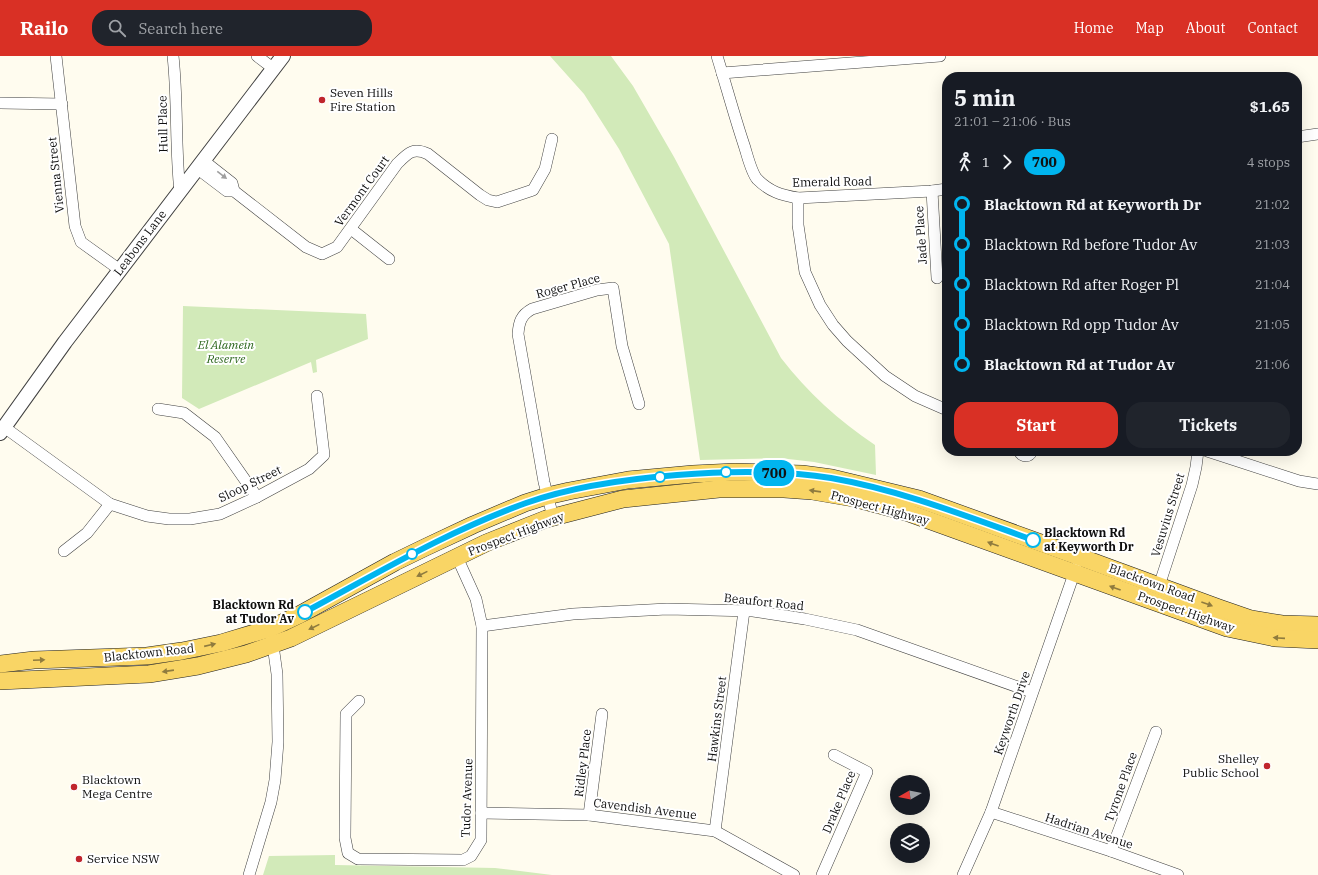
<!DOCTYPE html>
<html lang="en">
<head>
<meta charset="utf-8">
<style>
	body { margin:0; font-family:"IBM Plex Serif",serif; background:#20242c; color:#f1f3f6; height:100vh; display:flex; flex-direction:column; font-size:15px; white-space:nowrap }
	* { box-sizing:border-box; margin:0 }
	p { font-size:13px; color:#9ea1a6 }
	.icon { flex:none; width:22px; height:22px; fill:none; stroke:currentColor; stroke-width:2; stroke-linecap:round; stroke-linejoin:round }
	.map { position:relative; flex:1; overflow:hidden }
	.side { position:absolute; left:942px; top:16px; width:360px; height:384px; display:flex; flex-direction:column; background:#171b24; border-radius:16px; box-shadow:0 4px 16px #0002 }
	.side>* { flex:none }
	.badge { padding:0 8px; border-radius:13px; font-size:14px; line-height:26px }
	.needle { width:26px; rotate:261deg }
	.buttons { position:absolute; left:890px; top:719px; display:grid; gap:8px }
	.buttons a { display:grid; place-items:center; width:40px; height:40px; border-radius:50%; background:#171b24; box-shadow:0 4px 16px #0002; font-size:20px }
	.map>.badge { position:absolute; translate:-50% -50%; box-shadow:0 0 0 2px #fff }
	.legs { display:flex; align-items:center; gap:6px; height:44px; padding:0 12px; font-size:13px }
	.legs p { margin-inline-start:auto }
	.head { display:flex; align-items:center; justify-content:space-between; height:68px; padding:0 12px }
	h1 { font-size:22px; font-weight:800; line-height:30px }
	.primary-button { display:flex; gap:8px; margin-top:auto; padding:8px 12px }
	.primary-button a { flex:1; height:46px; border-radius:16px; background:#d93025; color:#fff; font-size:16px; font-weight:800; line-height:46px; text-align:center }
	.primary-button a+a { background:#20242c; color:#f1f3f6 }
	ul { padding:0 12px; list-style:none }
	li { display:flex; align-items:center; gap:14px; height:40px; font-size:15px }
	li i { display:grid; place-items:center; width:6px; height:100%; margin:0 5px; background:currentColor }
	li i::after { content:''; width:10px; height:10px; margin:-5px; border:3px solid; border-radius:50%; background:#171b24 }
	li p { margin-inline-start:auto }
	li:first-child i { background:linear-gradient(#0000 50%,currentColor 0) }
	li:last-child i { background:linear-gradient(currentColor 50%,#0000 0) }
	header { display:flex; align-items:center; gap:24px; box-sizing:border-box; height:56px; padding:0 20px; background:#d93025; color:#fff }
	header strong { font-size:19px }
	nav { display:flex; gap:22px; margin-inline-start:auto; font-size:14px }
	.search { width:280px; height:36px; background:#20242c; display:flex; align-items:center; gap:10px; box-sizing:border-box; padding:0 14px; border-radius:16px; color:#9ea1a6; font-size:15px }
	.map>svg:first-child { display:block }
	.green { fill:#d2eab9 }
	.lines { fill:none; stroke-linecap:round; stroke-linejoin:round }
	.minor-casing { stroke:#414141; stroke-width:12 }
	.tertiary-casing { stroke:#414141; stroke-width:16 }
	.primary-casing { stroke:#1f1f1f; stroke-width:18 }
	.minor { stroke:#fff; stroke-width:11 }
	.tertiary { stroke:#fff; stroke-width:14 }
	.primary { stroke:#f9d565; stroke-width:17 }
	.oneway { fill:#9f9f9f }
	.oneway2 { fill:#8f7b3e }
	.line-1-casing { stroke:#fff; stroke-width:9 }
	.line-1 { stroke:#00b5ef; stroke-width:6 }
	.poi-dot { fill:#c0252c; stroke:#fff; stroke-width:1.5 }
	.stop-1-dot { fill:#fff; stroke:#00b5ef; stroke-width:2 }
	.labels { text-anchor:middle; stroke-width:4; stroke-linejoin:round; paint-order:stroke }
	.poi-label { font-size:12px; fill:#0e0e0e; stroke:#fff; text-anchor:start }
	.street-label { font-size:12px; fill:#0e0e0e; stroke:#fff }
	.park-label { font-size:12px; font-style:italic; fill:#2d671e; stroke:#fff }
	.stop-label { font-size:12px; font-weight:bold; fill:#0e0e0e; stroke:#fff; text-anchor:start }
</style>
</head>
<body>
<header>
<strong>Railo</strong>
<div class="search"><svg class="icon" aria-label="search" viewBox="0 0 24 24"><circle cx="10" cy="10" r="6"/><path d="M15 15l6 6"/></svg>Search here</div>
<nav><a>Home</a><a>Map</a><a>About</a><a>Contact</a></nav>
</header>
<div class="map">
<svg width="1318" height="819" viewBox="0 0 1318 819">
	<rect width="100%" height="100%" fill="#fffcef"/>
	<g class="green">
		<path d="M550 0H611L633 30 674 101 781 302C808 337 838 364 875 389L876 419 814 406 780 402 700 404 669 188 619 93 584 38Z"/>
		<polygon points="183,250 366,258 368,283 316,304 317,316 313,317 311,306 199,353 182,342"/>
		<polygon points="335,799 335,809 495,812 552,819 263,819 269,800"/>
	</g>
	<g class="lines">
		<g class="minor-casing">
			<g id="minor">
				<polyline points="56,0 75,170 81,186 120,214"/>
				<path d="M173 0C178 45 175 91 180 136"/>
				<polyline points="257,0 274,13"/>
				<path d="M717 0C726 29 734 59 744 89 747 98 751 116 757 123 770 136 781 139 798 142L932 135 947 133"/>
				<polyline points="722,17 940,0"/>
				<polyline points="0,47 62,48"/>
				<polyline points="1297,81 1318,78"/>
				<polyline points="204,105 232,127 234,135"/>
				<path d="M198 113 227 135H234L306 191 322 198 337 191 397 108C408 97 413 91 428 98L480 139 488 144 497 146 533 134 545 113 552 83"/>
				<polyline points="932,135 937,222"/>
				<polyline points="798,142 798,169 805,216 820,249 833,269 847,285 885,320 915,340 947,354"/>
				<polyline points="351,173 389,203"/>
				<polyline points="158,353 184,357 215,381 257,441"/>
				<polyline points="4,371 110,448 147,460 169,463 190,463 220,458 257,441 309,413 324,399 317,340"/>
				<path d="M1019 395C1022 401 1029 402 1032 395"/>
				<polyline points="1207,395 1299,425 1318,428"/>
				<path d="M553 461 544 426 518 278C519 266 521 259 532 253L597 234 613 232 622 290 639 348"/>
				<polyline points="64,495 87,477 110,448"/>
				<polyline points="1159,530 1192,429 1196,411 1198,395"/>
				<polyline points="482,570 573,558 667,553 753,555 805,563 857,574 1032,636"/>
				<polyline points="359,645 346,658 345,782 348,797 358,803 463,804 471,800 481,784 482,570 476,543 457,501"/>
				<polyline points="991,756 1111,795 1178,819"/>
				<polyline points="481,757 589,759 715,775 794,819"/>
				<polyline points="589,759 602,658"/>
				<polyline points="715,775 744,555"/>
				<polyline points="1111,795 1156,676"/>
				<polyline points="249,819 271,746 275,724 278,686 277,618 272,582"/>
				<polyline points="822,819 867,716 834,699"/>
				<polyline points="963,819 991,756 1076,512"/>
			</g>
		</g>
		<g class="tertiary-casing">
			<polyline id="tertiary" points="0,377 65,286 283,0"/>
		</g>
		<g class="primary-casing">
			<g id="primary">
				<polyline points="0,608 34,604 147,600 182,595 221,587 271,572 299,559 395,506 426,491 473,469 525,447 547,440 569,435 628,424 693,418 735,416 802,418 832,422 919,443 1080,501 1219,552 1251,563 1282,568 1318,569"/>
				<polyline points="0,625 149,618 198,610 246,598 291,582 486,487 546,463 623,443 719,433 784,433 812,435 853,442 906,456 1227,572 1275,582 1318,584"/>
			</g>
		</g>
		<use href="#minor" class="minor"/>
		<use href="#tertiary" class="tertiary"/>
		<use href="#primary" class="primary"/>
	</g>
	<defs><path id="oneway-solid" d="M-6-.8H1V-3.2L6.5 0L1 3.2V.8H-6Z"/></defs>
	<use class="oneway" href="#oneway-solid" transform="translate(222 119) rotate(38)"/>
	<g class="oneway2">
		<use href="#oneway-solid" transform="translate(815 435) rotate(-172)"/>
		<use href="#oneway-solid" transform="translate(993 488) rotate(-160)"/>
		<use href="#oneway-solid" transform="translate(422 518) rotate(154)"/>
		<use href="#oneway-solid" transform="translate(1115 532) rotate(-160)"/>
		<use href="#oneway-solid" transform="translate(1207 548) rotate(20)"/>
		<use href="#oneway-solid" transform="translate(314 571) rotate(154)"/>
		<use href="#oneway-solid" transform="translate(1279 582) rotate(-176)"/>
		<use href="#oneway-solid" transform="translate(210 589) rotate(-13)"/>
		<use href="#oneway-solid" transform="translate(39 604) rotate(-3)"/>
		<use href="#oneway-solid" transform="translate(168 615) rotate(172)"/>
	</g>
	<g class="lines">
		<g class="line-1-casing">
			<path id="line-1" d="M305 556C378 517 448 475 526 447 574 430 626 423 677 419 728 415 780 414 831 422 900 434 966 460 1033 484"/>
		</g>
		<use href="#line-1" class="line-1"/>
	</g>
	<g class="poi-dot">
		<circle cx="322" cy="44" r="4"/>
		<circle cx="1267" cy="710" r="4"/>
		<circle cx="74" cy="731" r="4"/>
		<circle cx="79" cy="803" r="4"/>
	</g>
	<g class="stop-1-dot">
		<circle cx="726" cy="416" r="5"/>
		<circle cx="660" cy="421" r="5"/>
		<circle cx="1033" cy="484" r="7"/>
		<circle cx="412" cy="498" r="5"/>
		<circle cx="305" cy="556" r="7"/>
	</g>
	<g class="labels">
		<g class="poi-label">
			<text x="330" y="41">Seven Hills<tspan x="330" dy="14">Fire Station</tspan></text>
			<text x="1259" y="707" text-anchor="end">Shelley<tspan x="1259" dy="14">Public School</tspan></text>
			<text x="82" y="728">Blacktown<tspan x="82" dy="14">Mega Centre</tspan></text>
			<text x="87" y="807">Service NSW</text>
		</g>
		<g class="street-label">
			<text transform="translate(163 68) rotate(-91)" y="4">Hull Place</text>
			<text transform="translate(56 119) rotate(-96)" y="4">Vienna Street</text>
			<text transform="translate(832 126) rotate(-1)" y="4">Emerald Road</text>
			<text transform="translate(362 135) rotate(-54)" y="4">Vermont Court</text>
			<text transform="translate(921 179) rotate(-94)" y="4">Jade Place</text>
			<text transform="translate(140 187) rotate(-53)" y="4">Leabons Lane</text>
			<text transform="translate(568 230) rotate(-15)" y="4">Roger Place</text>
			<text transform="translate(250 428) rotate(-26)" y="4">Sloop Street</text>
			<text transform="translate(880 452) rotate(15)" y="4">Prospect Highway</text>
			<text transform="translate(1168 459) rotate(-73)" y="4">Vesuvius Street</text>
			<text transform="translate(516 478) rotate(-21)" y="4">Prospect Highway</text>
			<text transform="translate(1152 527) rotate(20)" y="4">Blacktown Road</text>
			<text transform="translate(764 546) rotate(6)" y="4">Beaufort Road</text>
			<text transform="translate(1186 556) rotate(19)" y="4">Prospect Highway</text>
			<text transform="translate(149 597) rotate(-6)" y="4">Blacktown Road</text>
			<text transform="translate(1012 657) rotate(-71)" y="4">Keyworth Drive</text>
			<text transform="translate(717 663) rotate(-83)" y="4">Hawkins Street</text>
			<text transform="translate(583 707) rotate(-83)" y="4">Ridley Place</text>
			<text transform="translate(1121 731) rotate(-70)" y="4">Tyrone Place</text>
			<text transform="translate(467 742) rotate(-88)" y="4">Tudor Avenue</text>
			<text transform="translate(839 746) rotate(-67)" y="4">Drake Place</text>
			<text transform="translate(645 753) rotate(7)" y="4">Cavendish Avenue</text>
			<text transform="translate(1089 775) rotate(18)" y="4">Hadrian Avenue</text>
		</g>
		<g class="park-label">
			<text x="226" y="293">El Alamein<tspan x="226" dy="14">Reserve</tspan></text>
		</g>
		<g class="stop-label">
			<text x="1044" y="481">Blacktown Rd<tspan x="1044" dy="14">at Keyworth Dr</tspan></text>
			<text x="294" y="553" text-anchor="end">Blacktown Rd<tspan x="294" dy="14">at Tudor Av</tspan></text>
		</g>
	</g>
</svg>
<div class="buttons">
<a><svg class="needle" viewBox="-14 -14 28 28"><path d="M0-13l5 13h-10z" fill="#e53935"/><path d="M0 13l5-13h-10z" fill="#9ea1a6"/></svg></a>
<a><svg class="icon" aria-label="layers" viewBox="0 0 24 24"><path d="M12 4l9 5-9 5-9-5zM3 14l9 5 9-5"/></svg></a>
</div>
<b class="badge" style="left:774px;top:417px;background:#00b5ef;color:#111">700</b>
<section class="side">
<div class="head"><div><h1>5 min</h1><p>21:01 – 21:06 · Bus</p></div><b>$1.65</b></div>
<div class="legs"><svg class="icon" aria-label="walk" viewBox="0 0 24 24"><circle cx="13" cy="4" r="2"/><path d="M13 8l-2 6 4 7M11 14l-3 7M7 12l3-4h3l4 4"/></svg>1<svg class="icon" aria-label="forward" viewBox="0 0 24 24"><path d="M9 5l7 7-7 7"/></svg><b class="badge" style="background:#00b5ef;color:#111">700</b><p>4 stops</p></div>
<ul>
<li><i style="color:#00b5ef"></i><b>Blacktown Rd at Keyworth Dr</b><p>21:02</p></li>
<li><i style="color:#00b5ef"></i><span>Blacktown Rd before Tudor Av</span><p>21:03</p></li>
<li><i style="color:#00b5ef"></i><span>Blacktown Rd after Roger Pl</span><p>21:04</p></li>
<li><i style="color:#00b5ef"></i><span>Blacktown Rd opp Tudor Av</span><p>21:05</p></li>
<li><i style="color:#00b5ef"></i><b>Blacktown Rd at Tudor Av</b><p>21:06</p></li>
</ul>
<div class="primary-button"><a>Start</a><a>Tickets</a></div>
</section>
</div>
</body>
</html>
